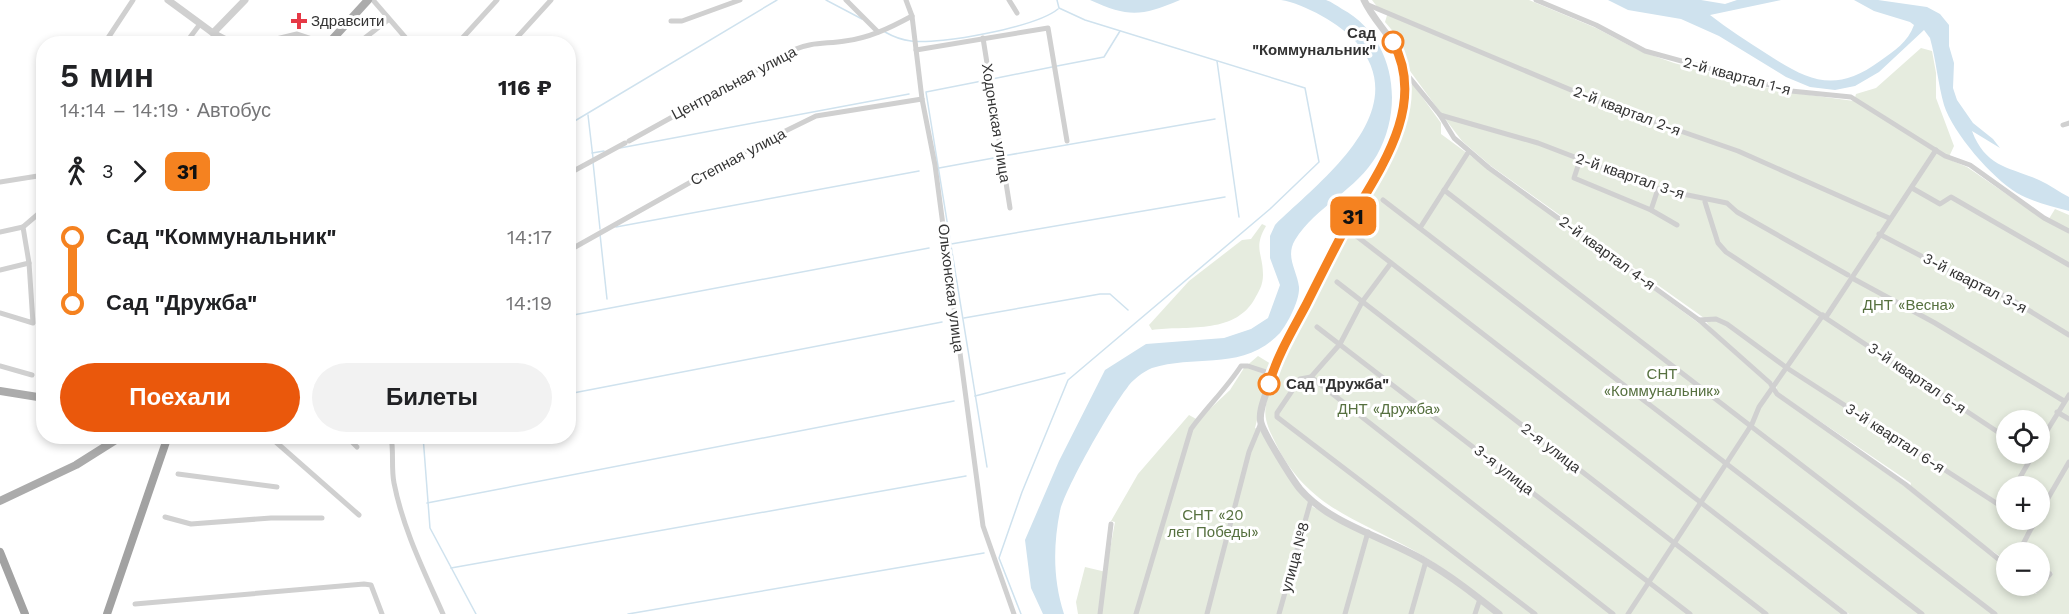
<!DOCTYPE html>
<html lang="ru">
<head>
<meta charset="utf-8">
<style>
	body { margin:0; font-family:"Work Sans",sans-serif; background:#f2f2f2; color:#202124; height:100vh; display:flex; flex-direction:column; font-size:22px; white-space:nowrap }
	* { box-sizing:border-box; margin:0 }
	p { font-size:20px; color:#757577 }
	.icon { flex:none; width:33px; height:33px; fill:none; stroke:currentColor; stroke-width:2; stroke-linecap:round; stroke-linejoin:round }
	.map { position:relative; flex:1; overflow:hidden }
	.drawer { position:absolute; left:36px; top:36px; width:540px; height:408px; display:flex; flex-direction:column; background:#fff; border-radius:24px; box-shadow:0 3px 9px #0003 }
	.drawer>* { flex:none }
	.badge { padding:0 12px; border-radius:9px; font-size:21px; line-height:39px }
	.buttons { position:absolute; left:1996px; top:410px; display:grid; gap:12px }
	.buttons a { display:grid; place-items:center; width:54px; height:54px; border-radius:50%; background:#fff; box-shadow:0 3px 9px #0003; font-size:30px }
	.map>.badge { position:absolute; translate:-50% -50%; box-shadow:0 0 0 3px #fff }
	.legs { display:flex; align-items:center; gap:9px; height:66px; padding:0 24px; font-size:20px }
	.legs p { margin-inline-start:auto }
	.overview { display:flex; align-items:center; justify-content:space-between; height:102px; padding:0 24px }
	h1 { font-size:33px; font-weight:600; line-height:45px }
	.action { display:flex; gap:12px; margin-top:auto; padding:12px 24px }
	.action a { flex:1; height:69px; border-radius:36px; background:#ea580c; color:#fff; font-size:24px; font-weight:600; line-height:69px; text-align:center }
	.action a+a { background:#f2f2f2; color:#202124 }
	ul { padding:0 24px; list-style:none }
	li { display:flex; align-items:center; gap:21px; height:66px; font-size:22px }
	li i { display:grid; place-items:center; width:9px; height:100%; margin:0 8px; background:currentColor }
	li i::after { content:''; width:15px; height:15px; margin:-8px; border:4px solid; border-radius:50%; background:#fff }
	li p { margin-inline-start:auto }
	li:first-child i { background:linear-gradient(#0000 50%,currentColor 0) }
	li:last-child i { background:linear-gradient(currentColor 50%,#0000 0) }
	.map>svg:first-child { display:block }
	.green { fill:#e6ecdf; fill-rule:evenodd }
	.water { fill:#cfe2ee }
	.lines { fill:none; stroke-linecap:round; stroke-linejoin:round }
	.stream { stroke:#cfe2ee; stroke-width:1.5 }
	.minor { stroke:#d0d0d0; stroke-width:5 }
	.tertiary { stroke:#d0d0d0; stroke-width:7 }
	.primary { stroke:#ababab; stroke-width:8 }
	.trunk { stroke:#a2a2a2; stroke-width:8 }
	.line-1-casing { stroke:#fff; stroke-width:14 }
	.line-1 { stroke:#f58220; stroke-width:9 }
	.poi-dot { fill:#e63946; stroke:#fff; stroke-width:2 }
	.stop-1-dot { fill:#fff; stroke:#f58220; stroke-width:3 }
	.labels { text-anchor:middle; stroke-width:6; stroke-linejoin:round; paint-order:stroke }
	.poi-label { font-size:15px; fill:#333; stroke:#fff; text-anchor:start }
	.stop-label { font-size:15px; font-weight:bold; fill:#333; stroke:#fff; text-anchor:end }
	.street-label { font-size:15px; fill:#333; stroke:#fff }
	.park-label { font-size:15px; fill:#56703f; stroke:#fff }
</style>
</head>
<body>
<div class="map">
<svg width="2069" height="614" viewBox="0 0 2069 614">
	<rect width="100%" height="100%" fill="#fff"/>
	<g class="green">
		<path d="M1372 0H1529L1596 28 1640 51 1674 63 1780 91 1854 101 1856 94 1876 88 1921 48 1932 51 1936 73V98L1954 146 1948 159 1967 167 2047 222 2055 209 2069 215V614H1849L1350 229 1389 164 1403 121 1410 86 1415 81V87L1441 123V134L1704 327 1769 385 1777 396 1904 486 2007 568V585H2026L2036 594 2053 573 2051 572 2040 583V552H2007V561L1969 535 1910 487 1911 483 1777 392 1776 385C1751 365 1720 345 1704 318L1491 166 1462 141 1443 116 1410 71 1396 35 1385 22 1388 12 1378 8ZM2007 420H2040V453H2007ZM2007 486H2040V519H2007Z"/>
		<path d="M1262 224 1266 226C1253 248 1263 253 1263 275 1263 285 1259 291 1254 300 1233 335 1186 325 1152 330L1149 325 1189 281 1242 240 1251 239Z"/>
		<path d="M1348 232 1842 614H1502C1474 591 1445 568 1413 550 1357 519 1307 507 1276 444 1270 432 1263 419 1266 405 1275 354 1322 281 1348 232Z"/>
		<polygon points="1258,356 1271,364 1255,428 1264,432 1299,491 1313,507 1436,569 1495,614 1078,614 1076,602 1085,567 1106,572 1115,522 1111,521 1138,474 1189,415 1198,420 1230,390 1244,368"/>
	</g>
	<g class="water">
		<path d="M1090 0H1180C1141 16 1130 18 1090 0Z"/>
		<path d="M1281 0C1295 0 1313 0 1326 0 1332 2 1337 6 1342 9 1394 37 1405 105 1377 155 1357 190 1316 206 1295 240 1285 257 1297 270 1299 287 1300 300 1288 323 1280 333 1243 372 1196 354 1152 368 1144 371 1131 381 1127 388 1111 408 1066 487 1060 511 1053 546 1053 580 1064 614H1043L1031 588 1025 540 1059 461 1105 370 1146 344 1224 338 1251 329 1268 318 1280 285 1270 258V236L1275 225C1321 180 1416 111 1356 42 1342 25 1303 3 1281 0Z"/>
		<path d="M1608 0H1701L1725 4 1737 0H1781L1710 15C1728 29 1747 41 1767 54 1809 81 1835 94 1880 61 1894 51 1908 42 1914 25L1910 22 1874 11 1854 0H1878L1927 7 1940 14 1949 25V46L1954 63 1953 88 1957 100 1973 123 1993 139 2000 148 1972 131C1986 168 2010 167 2039 180 2050 185 2059 192 2069 197V211C2051 206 2033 202 2017 193 1992 178 1953 133 1944 105 1938 84 1936 60 1930 38L1924 30 1879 72 1855 86 1835 90 1810 87 1786 77 1719 36 1681 19 1628 10Z"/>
	</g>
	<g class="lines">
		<g class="stream">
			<polyline points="826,0 862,19"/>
			<path d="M885 32C892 36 902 40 911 41 940 45 1036 27 1058 9"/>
			<polyline points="1217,61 1239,217"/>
			<polyline points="1057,66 1104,57 1120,31"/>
			<polyline points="992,79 1052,67"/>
			<polyline points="588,115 593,158"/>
			<polyline points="568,125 777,0"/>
			<polyline points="620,148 909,94"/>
			<polyline points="592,153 604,151"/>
			<polyline points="1003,156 1215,119"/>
			<polyline points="593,162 600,229"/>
			<polyline points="939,168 999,157"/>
			<polyline points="616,227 919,171"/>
			<polyline points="600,234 607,299"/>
			<polyline points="951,244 1225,197"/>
			<polyline points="568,316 929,248"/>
			<polyline points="964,318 1100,294 1110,294 1128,310"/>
			<polyline points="568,394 942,322"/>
			<polyline points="975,396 1065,373"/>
			<polyline points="423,436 430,528 476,614"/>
			<polyline points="987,467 926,92 987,80"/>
			<polyline points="427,503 954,401"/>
			<polyline points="451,568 966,476"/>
			<polyline points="628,614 984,553"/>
			<polyline points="1021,614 999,558 1022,492 1068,380 1270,209 1319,162 1305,88 1085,20 1059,8 1057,0"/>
		</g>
		<g class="minor">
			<polyline points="373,0 411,44"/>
			<polyline points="846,0 878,32"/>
			<polyline points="906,0 912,16 922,99 935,165 983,526 1014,614"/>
			<polyline points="1009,0 1017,13"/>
			<polyline points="1536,0 1596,25 1645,51 1791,91 1851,97 1945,156 1970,165 2044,218 2069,231"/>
			<polyline points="1366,4 1614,108 1738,151 1889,218"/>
			<polyline points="671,21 682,21 740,0"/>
			<polyline points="983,38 1010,208"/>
			<polyline points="104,44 133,0"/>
			<polyline points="185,44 200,24"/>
			<polyline points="357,44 388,20"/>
			<polyline points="457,44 497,0"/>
			<polyline points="511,44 551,0"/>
			<polyline points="916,50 1048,28 1067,141"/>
			<polyline points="1405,72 1440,115 1538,143 1658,189 1727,203 1737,212 1848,275"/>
			<polyline points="1440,115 1454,138 1489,168 1699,320 1716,319 1727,324 1787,368 2007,510"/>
			<polyline points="2063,125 2069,123"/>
			<path d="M629 141 793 50C811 42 826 44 845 41 869 38 890 28 912 16"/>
			<polyline points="1580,160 1574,178 1651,210 1677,225"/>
			<polyline points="568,174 625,143"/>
			<polyline points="0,182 44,175"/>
			<polyline points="1912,188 1940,204 1951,197 2069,265"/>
			<polyline points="1444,190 1995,614"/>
			<polyline points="1383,200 1922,614"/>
			<polyline points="1705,202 1718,243 1726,252 2007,438"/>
			<polyline points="1651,210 1658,189"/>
			<polyline points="1346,228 1845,614"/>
			<polyline points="1420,228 1469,151"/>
			<polyline points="0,232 23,227"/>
			<polyline points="1879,234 1948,270 2007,297 2069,335"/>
			<polyline points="568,251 755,146 816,116 922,99"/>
			<polyline points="1391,263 1362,302 1340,344 1311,377 1300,379 1277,413 1277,417 1535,614"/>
			<polyline points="0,270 29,263 23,227 44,209"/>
			<polyline points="1852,278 1935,323 2064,401"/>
			<polyline points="1337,282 1766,614"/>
			<polyline points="0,313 33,323 29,263"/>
			<polyline points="1826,317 1936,150"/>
			<polyline points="1699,320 1770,383 1777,394 1905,484 2007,566"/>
			<polyline points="1317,327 1690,614"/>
			<polyline points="0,366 32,375"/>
			<polyline points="1311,377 1613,614"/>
			<polyline points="2057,412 2069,419"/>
			<polyline points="269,436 359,515"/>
			<polyline points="346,436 357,447"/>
			<path d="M391 436C394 452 391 468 394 483 403 529 424 571 443 614"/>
			<polyline points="2040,442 2069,395"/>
			<polyline points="178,474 277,487"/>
			<polyline points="2015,486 2034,453"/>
			<polyline points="2002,507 2007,499"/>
			<polyline points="2040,512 2069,462"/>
			<polyline points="165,517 191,524 271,518 322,518"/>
			<polyline points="2020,519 2032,527"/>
			<polyline points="2019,552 2036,519"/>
			<polyline points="2030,585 2036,590 2050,574"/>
			<polyline points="135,604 364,584 371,585 382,614"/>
			<polyline points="1100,614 1111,524"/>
			<path d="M1136 614 1191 429C1207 407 1226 389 1241 366H1248L1272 374"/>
			<polyline points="1207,614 1249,452 1261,423"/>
			<polyline points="1279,614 1311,500"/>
			<polyline points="1345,614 1368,532"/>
			<polyline points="1411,614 1426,561"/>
			<polyline points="1475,614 1480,599"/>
			<polyline points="1628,614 1752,424 1759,407 1823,315"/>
		</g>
		<g class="tertiary">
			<polyline points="168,0 213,33 234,44"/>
			<path d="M1364 0C1376 26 1402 44 1405 75 1410 134 1372 180 1345 228 1320 274 1282 338 1268 387 1265 397 1258 413 1261 423 1264 434 1292 479 1300 489 1331 525 1385 537 1425 561 1451 576 1475 595 1499 614"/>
			<polyline points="213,33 245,0"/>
			<polyline points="260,44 297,35 324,44"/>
		</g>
		<g class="primary">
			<polyline points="328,44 368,0"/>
			<polyline points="0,391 44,398"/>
			<polyline points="0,501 76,465 122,436"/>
		</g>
		<g class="trunk">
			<polyline points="0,552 25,614"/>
			<polyline points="107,614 168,436"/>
		</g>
	</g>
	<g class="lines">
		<g class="line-1-casing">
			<path id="line-1" d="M1269 384C1277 356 1292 331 1306 305 1319 279 1332 253 1346 227 1378 172 1428 107 1393 42"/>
		</g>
		<use href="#line-1" class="line-1"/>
	</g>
	<path class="poi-dot" d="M296 12h6v6h6v6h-6v6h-6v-6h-6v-6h6z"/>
	<g class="stop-1-dot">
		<circle cx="1393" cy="42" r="10"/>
		<circle cx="1269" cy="384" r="10"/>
	</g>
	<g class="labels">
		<g class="poi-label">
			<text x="311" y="26">Здравсити</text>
		</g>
		<g class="stop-label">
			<text x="1376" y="38">Сад<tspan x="1376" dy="17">"Коммунальник"</tspan></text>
			<text x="1286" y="389" text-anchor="start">Сад "Дружба"</text>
		</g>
		<g class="street-label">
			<text transform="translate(1737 76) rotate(15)" y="5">2-й квартал 1-я</text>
			<text transform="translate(734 83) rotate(-28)" y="5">Центральная улица</text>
			<text transform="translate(1627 111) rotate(21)" y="5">2-й квартал 2-я</text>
			<text transform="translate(996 123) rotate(81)" y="5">Ходонская улица</text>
			<text transform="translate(738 157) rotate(-28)" y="5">Степная улица</text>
			<text transform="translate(1630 176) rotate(19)" y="5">2-й квартал 3-я</text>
			<text transform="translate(1607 253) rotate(36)" y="5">2-й квартал 4-я</text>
			<text transform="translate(1975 283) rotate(27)" y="5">3-й квартал 3-я</text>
			<text transform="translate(951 288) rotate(83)" y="5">Ольхонская улица</text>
			<text transform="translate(1917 378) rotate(34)" y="5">3-й квартал 5-я</text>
			<text transform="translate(1895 438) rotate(33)" y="5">3-й квартал 6-я</text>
			<text transform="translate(1551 448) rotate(38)" y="5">2-я улица</text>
			<text transform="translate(1504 470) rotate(38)" y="5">3-я улица</text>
			<text transform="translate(1295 557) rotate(-75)" y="5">улица №8</text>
		</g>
		<g class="park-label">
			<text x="1909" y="310">ДНТ «Весна»</text>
			<text x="1662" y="379">СНТ<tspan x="1662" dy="17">«Коммунальник»</tspan></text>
			<text x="1389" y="414">ДНТ «Дружба»</text>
			<text x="1213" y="520">СНТ «20<tspan x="1213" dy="17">лет Победы»</tspan></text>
		</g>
	</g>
</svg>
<div class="buttons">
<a><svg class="icon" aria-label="locate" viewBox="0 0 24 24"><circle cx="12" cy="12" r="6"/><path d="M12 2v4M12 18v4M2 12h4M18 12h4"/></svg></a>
<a>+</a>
<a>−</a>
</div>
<b class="badge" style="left:1353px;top:216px;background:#f58220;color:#111">31</b>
<section class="drawer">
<div class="overview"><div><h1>5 мин</h1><p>14:14 – 14:19 · Автобус</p></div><b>116 ₽</b></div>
<div class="legs"><svg class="icon" aria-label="walk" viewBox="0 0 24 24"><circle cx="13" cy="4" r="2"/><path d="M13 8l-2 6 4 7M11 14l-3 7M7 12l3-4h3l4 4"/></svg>3<svg class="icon" aria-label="forward" viewBox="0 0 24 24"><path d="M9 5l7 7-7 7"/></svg><b class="badge" style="background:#f58220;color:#111">31</b></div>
<ul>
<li><i style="color:#f58220"></i><b>Сад &quot;Коммунальник&quot;</b><p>14:17</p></li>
<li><i style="color:#f58220"></i><b>Сад &quot;Дружба&quot;</b><p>14:19</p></li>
</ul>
<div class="action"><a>Поехали</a><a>Билеты</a></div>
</section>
</div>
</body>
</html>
